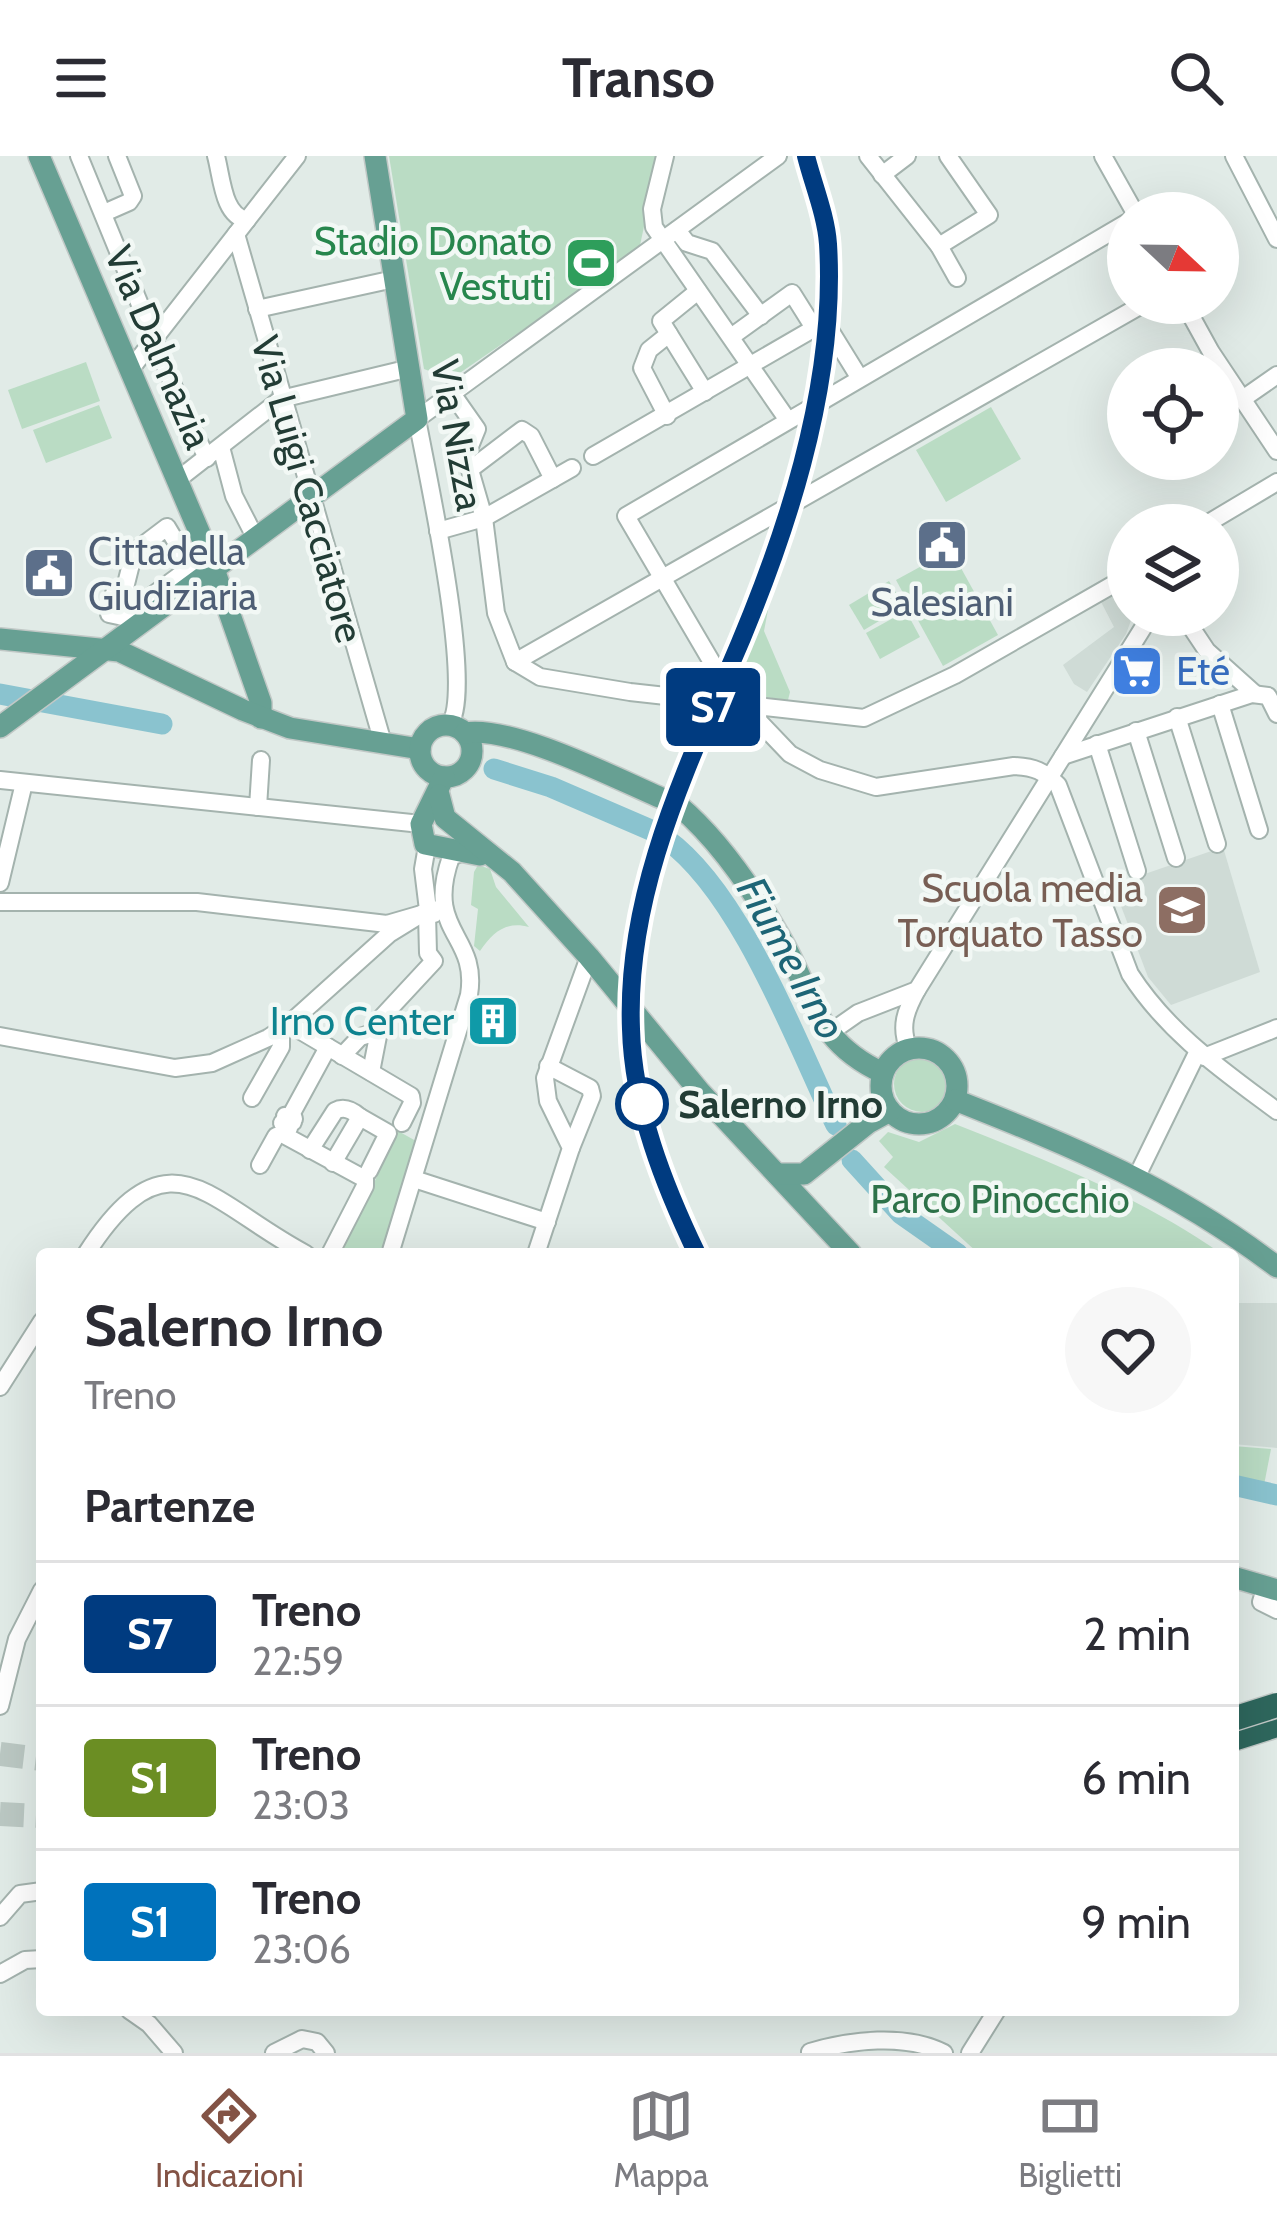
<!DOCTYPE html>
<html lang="it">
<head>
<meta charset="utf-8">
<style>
	body { margin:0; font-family:Cabin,sans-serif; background:#f7f7f7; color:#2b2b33; height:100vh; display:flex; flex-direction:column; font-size:45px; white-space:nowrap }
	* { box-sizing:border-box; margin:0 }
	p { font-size:39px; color:#7c7c81 }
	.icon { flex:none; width:66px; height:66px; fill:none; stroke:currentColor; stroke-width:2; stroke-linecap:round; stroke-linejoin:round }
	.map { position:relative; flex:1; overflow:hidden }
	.panel { position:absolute; left:36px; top:1092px; width:1203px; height:768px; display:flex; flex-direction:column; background:#fff; border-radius:12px; box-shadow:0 12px 48px #0002 }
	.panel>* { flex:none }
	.badge { padding:0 24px; border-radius:9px; font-size:42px; line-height:78px }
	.needle { width:78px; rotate:112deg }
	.fabs { position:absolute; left:1107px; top:36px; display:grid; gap:24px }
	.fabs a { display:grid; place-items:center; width:132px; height:132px; border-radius:50%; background:#fff; box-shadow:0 12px 48px #0002; font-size:60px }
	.map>.badge { position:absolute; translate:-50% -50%; box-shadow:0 0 0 6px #fff }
	h2 { padding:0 48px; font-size:45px; line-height:108px }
	.round { display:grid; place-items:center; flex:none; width:126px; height:126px; border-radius:63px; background:#f7f7f7 }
	.overview { display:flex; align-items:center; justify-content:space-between; height:204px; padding:0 48px }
	h1 { font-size:57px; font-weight:800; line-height:90px }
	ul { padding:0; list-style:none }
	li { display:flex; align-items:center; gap:36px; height:144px; padding:0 48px; border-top:3px solid #e1e1e2 }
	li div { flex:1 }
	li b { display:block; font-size:45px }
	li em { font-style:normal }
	li .badge { min-width:132px; font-weight:700; text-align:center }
	header { display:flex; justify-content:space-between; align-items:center; height:156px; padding:0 48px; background:#fff; font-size:54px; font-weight:800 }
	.menu { display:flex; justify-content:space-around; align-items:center; height:168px; border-top:3px solid #e1e1e2; background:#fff; font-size:33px; color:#7c7c81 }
	.menu a { display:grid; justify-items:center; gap:6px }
	.menu .active { color:#835345 }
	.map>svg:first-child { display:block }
	.built { fill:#cfdbd6 }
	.green { fill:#badcc4 }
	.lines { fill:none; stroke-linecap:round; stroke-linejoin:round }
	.river { stroke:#8ac3cf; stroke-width:21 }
	.highway-tunnel { stroke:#bbc8c3; stroke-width:24; stroke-dasharray:24 12; stroke-linecap:butt }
	.minor-casing { stroke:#a4b3ae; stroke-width:20 }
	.major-casing { stroke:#c1c8c6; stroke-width:24 }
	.highway-casing { stroke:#c1c8c6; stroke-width:27 }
	.minor { stroke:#fff; stroke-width:16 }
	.major { stroke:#67a093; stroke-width:21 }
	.highway { stroke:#2e675d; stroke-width:24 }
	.rail { stroke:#5c7771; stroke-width:3; stroke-dasharray:24 12; stroke-linecap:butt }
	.highway-bridge-casing { stroke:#c1c8c6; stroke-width:27; stroke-linecap:butt }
	.highway-bridge { stroke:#2e675d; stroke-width:24 }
	.line-casing { stroke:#fff; stroke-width:27 }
	.line { stroke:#003b80; stroke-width:18 }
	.stop-dot { fill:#fff; stroke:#003b80; stroke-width:6 }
	.labels { text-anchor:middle; stroke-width:9; stroke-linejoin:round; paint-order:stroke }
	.leisure-label { font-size:39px; fill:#27864d; stroke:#f2f8f5; text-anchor:end }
	.street-label { font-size:39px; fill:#223c35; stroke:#f2f8f5 }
	.service-label { font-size:39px; fill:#4e5e75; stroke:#f2f8f5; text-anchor:start }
	.shop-label { font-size:39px; fill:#366cbe; stroke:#f2f8f5; text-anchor:start }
	.education-label { font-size:39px; fill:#785e54; stroke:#f2f8f5; text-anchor:end }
	.culture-label { font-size:39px; fill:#0d838f; stroke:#f2f8f5; text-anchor:end }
	.stop-label { font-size:39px; font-weight:bold; fill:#223c35; stroke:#f2f8f5; text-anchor:start }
	.park-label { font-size:39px; fill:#2d7249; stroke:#f2f8f5 }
	.water-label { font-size:42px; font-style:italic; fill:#1d6576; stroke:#f2f8f5 }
</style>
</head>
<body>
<header><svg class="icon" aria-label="menu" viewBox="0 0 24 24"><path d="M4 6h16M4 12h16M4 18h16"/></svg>Transo<svg class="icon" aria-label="search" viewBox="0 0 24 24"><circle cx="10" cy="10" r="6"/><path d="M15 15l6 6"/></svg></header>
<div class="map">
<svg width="1277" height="1897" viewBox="0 0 1277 1897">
	<rect width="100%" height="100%" fill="#e1ebe7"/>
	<g class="built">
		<polygon points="1128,429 1128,459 1133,459 1126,478 1087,536 1074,528 1063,509 1114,471 1100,444"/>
		<polygon points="1223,691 1260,816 1171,849 1148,821 1113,729"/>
		<polygon points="1233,1147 1277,1147 1277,1292 1233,1288"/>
	</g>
	<g class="green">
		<polygon points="389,0 659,0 639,94 451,223 424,213"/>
		<polygon points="86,206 100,245 22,273 8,234"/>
		<polygon points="99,249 112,282 46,307 33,274"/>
		<polygon points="991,251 1021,303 946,346 916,294"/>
		<polygon points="951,394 998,479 943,510 896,424"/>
		<polygon points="889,425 904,450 864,474 849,449"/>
		<polygon points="761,440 768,454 764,475 790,536 788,544 739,538 726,514"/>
		<polygon points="906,455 920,481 880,503 866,477"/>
		<path d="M478 709 490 713 496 731 529 771C506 765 493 776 480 795L474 790 478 753 471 749 474 716Z"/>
		<circle cx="922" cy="928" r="28"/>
		<path d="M955 968C1048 1005 1139 1040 1222 1098H979L884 1011 893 1001 879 985 888 976 919 986Z"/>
		<polygon points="398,975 416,985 388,1085 375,1098 341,1098"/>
		<polygon points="1233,1290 1271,1293 1264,1329 1233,1325"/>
	</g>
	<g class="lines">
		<g class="river">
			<polyline points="0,538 162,568"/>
			<polyline points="494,613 551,631 653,675"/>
			<path d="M666 683C741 737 796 886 836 969"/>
			<polyline points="852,1004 901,1058 958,1098"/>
			<polyline points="1233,1329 1277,1339"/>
		</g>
		<g class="highway-tunnel">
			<polyline points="0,1598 42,1603"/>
			<polyline points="0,1658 42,1660"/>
		</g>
		<g class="minor-casing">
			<g id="minor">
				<polyline points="79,0 184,256 207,302"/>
				<path d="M216 0C222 22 223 60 247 64"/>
				<polyline points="665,0 652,53 654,71 787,263"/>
				<polyline points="868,0 939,90 957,122"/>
				<polyline points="1103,0 1135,57"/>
				<polyline points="1234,0 1277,83"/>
				<polyline points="882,19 907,0"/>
				<polyline points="104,57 129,46 133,40 117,0"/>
				<path d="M1128 66 626 360 727 532 790 598 820 614 876 631 1014 610C1035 611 1043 615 1058 629L1130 818C1168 877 1222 914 1277 955"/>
				<polyline points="677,74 687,87 712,95 761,160"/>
				<polyline points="236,78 383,587"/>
				<polyline points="939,90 989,59 948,0"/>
				<polyline points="698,135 661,165 705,236"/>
				<polyline points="1184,147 1211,196 1277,295"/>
				<polyline points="257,153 394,123"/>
				<polyline points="731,181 792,137 814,172"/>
				<polyline points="130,214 297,0"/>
				<polyline points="451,236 477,273 466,300 484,362 496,457 515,506 540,521 630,536 864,562 955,519 1128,420"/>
				<polyline points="1244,242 1277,219"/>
				<polyline points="667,260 642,212 649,194 669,178"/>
				<polyline points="221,291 234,340 254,379"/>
				<polyline points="593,300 825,166 859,221"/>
				<polyline points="472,312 522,274 531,280 553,323"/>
				<polyline points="176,325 281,243 410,212"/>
				<polyline points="1205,369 1277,326"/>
				<polygon points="167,371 191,411 123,461 109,458 114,437 123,440 134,396"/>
				<polyline points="438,375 484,362 572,312"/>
				<polyline points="1183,459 1207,495 1255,538"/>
				<polyline points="515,506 1145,147"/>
				<polyline points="1220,548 1259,674"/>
				<polyline points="1177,561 1217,688"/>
				<path d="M449 569C476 537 426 313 417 263L778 0"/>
				<polyline points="1136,575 1176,702"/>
				<polyline points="1097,588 1137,715"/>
				<polyline points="1063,600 1252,538 1268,540 1277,558"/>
				<polyline points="0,624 421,668"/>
				<polyline points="258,651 261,604"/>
				<polyline points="427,690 423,713 428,754 434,758"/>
				<polyline points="0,727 24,627"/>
				<polyline points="0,746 197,746 387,768 442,752"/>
				<polyline points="382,861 434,805 428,797 427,758"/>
				<polyline points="289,868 411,940 412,947 402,967"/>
				<polyline points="828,878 858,857 917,834 1151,459"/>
				<polyline points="0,880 175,912 212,907 268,882 289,868 389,778 428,754"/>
				<path d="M909 893C899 871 906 854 917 834"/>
				<polyline points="342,900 360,881 379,875 371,916"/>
				<polyline points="1204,901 1277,872"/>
				<polyline points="548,910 590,932 592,940 571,992"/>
				<polyline points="252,942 281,891 281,873"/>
				<polyline points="360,961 388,977 369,1015"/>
				<polyline points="289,972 282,967 291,968 284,964 293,966 285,960 294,963 292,957 328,891"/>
				<path d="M310 994 335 955C344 950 352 954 360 961L333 1007"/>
				<polyline points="260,1009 276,980 282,978 365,1023 365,1030 330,1098"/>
				<polyline points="1137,1020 1198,895"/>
				<polyline points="414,1023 547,1066"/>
				<path d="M86 1098C169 969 209 1047 306 1098"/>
				<path d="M390 1098 469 839C479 778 424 777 451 701L467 694"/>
				<polyline points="536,1098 571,992 548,945 545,922 589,801"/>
				<polyline points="0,1231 42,1165"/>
				<polyline points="1266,1430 1261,1446 1277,1454"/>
				<polyline points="0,1550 17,1483 42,1434"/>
				<polyline points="0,1761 20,1738 42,1735"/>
				<polyline points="0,1818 25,1804 42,1803"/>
				<polyline points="129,1854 149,1868 174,1897"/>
				<path d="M810 1896C850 1884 905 1877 944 1897"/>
				<polyline points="274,1897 302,1883 317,1886 326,1897"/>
				<polyline points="970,1897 997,1854"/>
			</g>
		</g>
		<g class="major-casing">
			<g id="major">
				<polyline points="39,0 209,399 261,547 261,562"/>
				<polyline points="0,483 119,495 243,554 290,572 420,593"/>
				<circle cx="446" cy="595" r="26"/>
				<polyline points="0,571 417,263 375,0"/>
				<path d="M465 577C513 569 619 624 666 644"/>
				<polyline points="444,621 421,668 425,688 480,699"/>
				<polyline points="439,639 445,662 512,716 589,801 700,936 851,1098"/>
				<path d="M679 650C720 685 753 734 780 781 815 841 814 885 883 917"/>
				<circle cx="919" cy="930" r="38"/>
				<path d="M955 944C1076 992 1172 1031 1277 1111"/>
				<polyline points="777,1018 804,1018 868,967 890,955"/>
				<polyline points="1233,1421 1277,1434"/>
			</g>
		</g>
		<g class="highway-casing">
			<polyline id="highway" points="1233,1583 1277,1569"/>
		</g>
		<use href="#minor" class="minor"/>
		<use href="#major" class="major"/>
		<use href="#highway" class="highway"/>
		<path class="rail" d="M697 1098C639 976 611 856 648 723 663 666 688 613 710 559"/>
		<g class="highway-bridge-casing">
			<polyline id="highway-bridge" points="1233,1563 1277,1549"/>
		</g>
		<use href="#highway-bridge" class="highway-bridge"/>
	</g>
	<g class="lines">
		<g class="line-casing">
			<path id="line" d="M697 1098C664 1029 633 951 631 873 626 746 678 631 727 517 784 387 837 232 828 88 826 59 813 28 806 0"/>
		</g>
		<use href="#line" class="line"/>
	</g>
	<defs>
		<g id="stadium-square" transform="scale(2.7)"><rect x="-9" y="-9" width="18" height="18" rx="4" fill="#2e9e5b" stroke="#f2f8f5"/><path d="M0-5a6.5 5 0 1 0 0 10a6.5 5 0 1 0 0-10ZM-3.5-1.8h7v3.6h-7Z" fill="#fff"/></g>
		<g id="civic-square" transform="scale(2.7)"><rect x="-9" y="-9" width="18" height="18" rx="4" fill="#5c6f8a" stroke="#f2f8f5"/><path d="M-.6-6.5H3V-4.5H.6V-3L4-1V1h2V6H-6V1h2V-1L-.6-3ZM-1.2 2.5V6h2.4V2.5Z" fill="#fff"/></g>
		<g id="supermarket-square" transform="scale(2.7)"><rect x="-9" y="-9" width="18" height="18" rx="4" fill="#3f7fe0" stroke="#f2f8f5"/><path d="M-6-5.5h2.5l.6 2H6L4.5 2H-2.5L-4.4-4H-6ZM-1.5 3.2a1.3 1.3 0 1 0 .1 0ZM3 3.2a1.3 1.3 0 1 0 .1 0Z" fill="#fff"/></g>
		<g id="school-square" transform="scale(2.7)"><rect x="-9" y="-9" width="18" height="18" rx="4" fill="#8d6e63" stroke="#f2f8f5"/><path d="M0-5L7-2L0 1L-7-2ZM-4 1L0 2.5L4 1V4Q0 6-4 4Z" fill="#fff"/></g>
		<g id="building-square" transform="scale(2.7)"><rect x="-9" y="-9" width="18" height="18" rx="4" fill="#0f9aa8" stroke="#f2f8f5"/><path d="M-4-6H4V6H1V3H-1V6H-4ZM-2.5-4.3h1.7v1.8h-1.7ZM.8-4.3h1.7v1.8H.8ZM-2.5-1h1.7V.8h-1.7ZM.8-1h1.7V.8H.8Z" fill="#fff"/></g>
	</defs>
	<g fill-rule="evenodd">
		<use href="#stadium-square" x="591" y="107"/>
		<use href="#civic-square" x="942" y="389"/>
		<use href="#civic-square" x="49" y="417"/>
		<use href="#supermarket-square" x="1137" y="515"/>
		<use href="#school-square" x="1182" y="754"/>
		<use href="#building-square" x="493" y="865"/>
	</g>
	<circle class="stop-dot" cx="642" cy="948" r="24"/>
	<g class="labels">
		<g class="leisure-label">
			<text x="552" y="99">Stadio Donato<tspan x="552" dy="45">Vestuti</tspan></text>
		</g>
		<g class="street-label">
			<text transform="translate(159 191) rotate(67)" y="14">Via Dalmazia</text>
			<text transform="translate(458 279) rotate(80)" y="14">Via Nizza</text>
			<text transform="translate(308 333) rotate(74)" y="14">Via Luigi Cacciatore</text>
		</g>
		<g class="service-label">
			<text x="88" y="409">Cittadella<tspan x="88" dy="45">Giudiziaria</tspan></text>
			<text x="942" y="460" text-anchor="middle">Salesiani</text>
		</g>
		<g class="shop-label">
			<text x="1176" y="529">Eté</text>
		</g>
		<g class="education-label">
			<text x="1143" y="746">Scuola media<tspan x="1143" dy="45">Torquato Tasso</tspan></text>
		</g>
		<g class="culture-label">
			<text x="454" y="879">Irno Center</text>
		</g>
		<g class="stop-label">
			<text x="678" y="962">Salerno Irno</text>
		</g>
		<g class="park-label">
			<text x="1000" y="1057">Parco Pinocchio</text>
		</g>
		<g class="water-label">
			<text transform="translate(792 802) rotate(61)" y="15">Fiume Irno</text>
		</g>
	</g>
</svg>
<div class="fabs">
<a><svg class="needle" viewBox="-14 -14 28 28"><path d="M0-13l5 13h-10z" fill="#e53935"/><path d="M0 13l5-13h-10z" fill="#7c7c81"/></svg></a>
<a><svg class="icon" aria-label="locate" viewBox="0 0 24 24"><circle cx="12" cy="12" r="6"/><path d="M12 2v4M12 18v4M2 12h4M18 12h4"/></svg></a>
<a><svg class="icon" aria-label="layers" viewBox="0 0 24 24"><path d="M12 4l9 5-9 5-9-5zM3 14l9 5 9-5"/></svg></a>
</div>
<b class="badge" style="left:713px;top:551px;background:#003b80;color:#fff">S7</b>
<section class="panel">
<div class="overview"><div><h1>Salerno Irno</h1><p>Treno</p></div><a class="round"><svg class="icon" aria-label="heart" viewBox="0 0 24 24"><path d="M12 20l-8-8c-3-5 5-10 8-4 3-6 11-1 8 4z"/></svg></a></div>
<h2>Partenze</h2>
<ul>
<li><span class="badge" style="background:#003b80;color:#fff">S7</span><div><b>Treno</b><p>22:59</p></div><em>2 min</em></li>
<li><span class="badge" style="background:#6b8e23;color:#fff">S1</span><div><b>Treno</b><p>23:03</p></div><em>6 min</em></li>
<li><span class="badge" style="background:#0072bc;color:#fff">S1</span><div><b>Treno</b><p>23:06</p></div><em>9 min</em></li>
</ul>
</section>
</div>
<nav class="menu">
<a class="active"><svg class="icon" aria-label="directions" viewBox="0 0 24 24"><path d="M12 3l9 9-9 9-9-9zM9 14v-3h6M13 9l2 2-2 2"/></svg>Indicazioni</a>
<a><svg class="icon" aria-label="map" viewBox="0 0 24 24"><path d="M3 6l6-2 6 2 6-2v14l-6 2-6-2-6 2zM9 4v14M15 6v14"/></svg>Mappa</a>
<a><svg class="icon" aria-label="tickets" viewBox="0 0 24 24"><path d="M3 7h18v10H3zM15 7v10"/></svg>Biglietti</a>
</nav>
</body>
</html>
